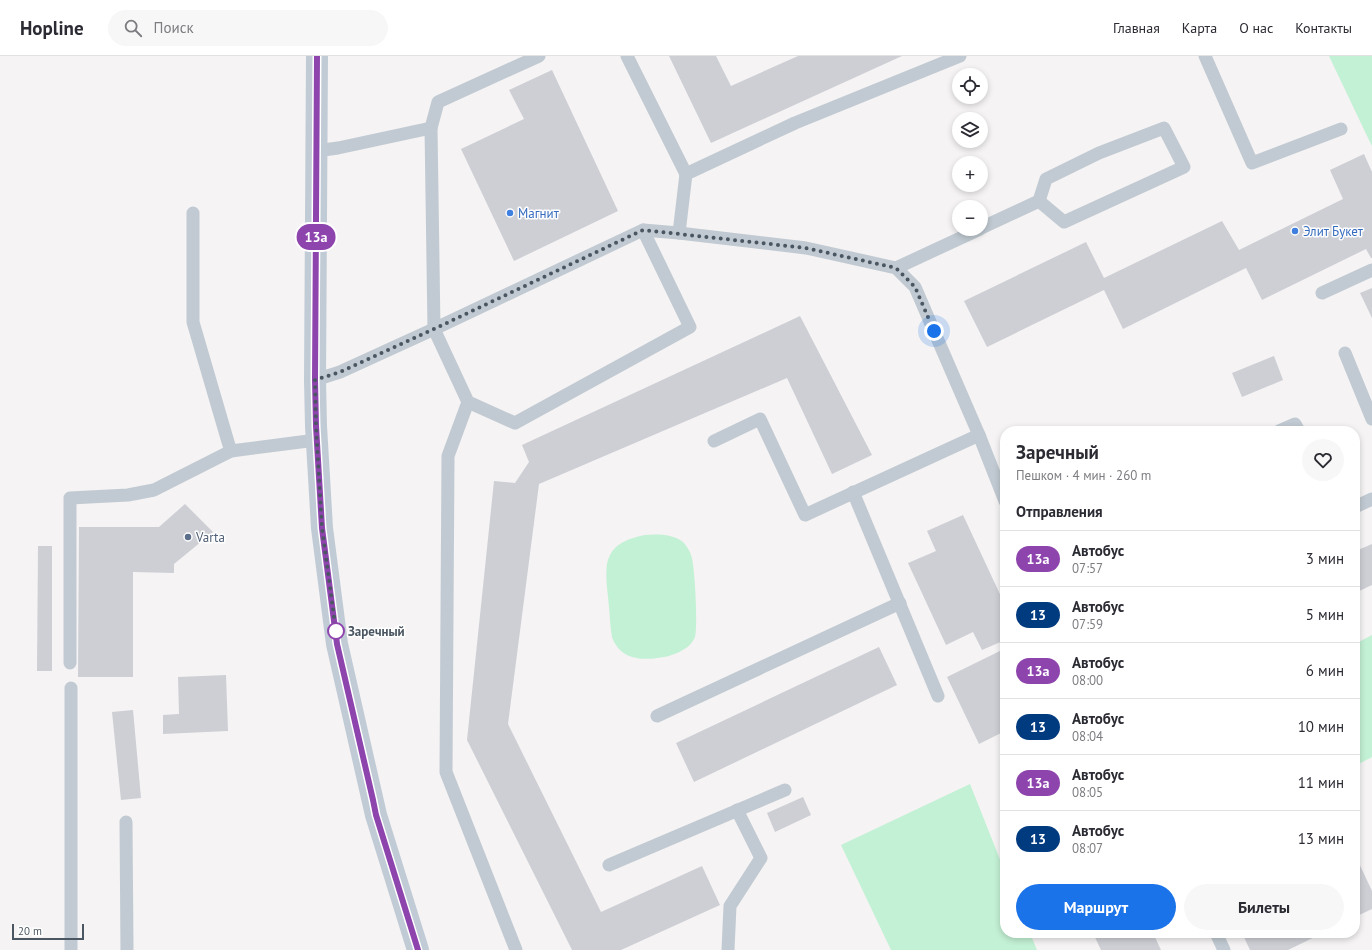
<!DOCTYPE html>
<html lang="ru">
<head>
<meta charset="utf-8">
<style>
	body { margin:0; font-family:"PT Sans",sans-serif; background:#f7f7f7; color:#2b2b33; height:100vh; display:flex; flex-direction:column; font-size:15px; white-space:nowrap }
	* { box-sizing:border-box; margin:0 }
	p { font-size:13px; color:#7c7c81 }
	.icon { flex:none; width:22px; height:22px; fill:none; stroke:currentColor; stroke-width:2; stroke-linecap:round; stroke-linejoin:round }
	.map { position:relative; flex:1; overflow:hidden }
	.details { position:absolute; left:1000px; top:370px; width:360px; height:512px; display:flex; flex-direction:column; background:#fff; border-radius:16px; box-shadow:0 2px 6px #0003 }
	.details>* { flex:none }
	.badge { padding:0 8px; border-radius:13px; font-size:14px; line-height:26px }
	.fabs { position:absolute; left:952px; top:12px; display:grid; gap:8px }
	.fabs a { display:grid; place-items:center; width:36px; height:36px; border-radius:50%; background:#fff; box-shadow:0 2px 6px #0003; font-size:20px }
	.scale { position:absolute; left:12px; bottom:10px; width:72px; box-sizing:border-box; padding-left:4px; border:2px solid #4a5661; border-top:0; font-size:11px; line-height:14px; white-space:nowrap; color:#4a5661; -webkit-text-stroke:3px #fff; paint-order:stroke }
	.you { position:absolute; width:20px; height:20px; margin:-10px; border:3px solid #fff; border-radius:50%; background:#1a73e8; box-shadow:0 0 0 6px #1a73e833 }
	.map>.badge { position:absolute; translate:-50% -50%; box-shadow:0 0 0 2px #fff }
	h2 { padding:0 16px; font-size:15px; line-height:36px }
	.round { display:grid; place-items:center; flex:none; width:42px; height:42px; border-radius:21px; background:#f7f7f7 }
	.overview { display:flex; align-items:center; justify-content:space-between; height:68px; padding:0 16px }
	h1 { font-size:19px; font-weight:700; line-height:30px }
	.button { display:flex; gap:8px; margin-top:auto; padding:8px 16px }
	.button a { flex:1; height:46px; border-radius:24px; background:#1a73e8; color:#fff; font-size:16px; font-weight:700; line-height:46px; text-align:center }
	.button a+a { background:#f7f7f7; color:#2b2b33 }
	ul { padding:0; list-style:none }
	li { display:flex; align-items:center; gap:12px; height:56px; padding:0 16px; border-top:1px solid #e1e1e2 }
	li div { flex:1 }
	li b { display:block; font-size:15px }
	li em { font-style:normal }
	li .badge { min-width:44px; font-weight:700; text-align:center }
	header { display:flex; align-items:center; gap:24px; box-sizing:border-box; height:56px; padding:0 20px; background:#fff; border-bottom:1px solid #e1e1e2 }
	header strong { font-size:19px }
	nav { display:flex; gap:22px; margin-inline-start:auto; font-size:14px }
	.search { width:280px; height:36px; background:#f7f7f7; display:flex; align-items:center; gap:10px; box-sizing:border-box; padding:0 14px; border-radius:22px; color:#7c7c81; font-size:15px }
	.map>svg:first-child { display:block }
	.green { fill:#c3f1d5 }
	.building { fill:#cdcfd5 }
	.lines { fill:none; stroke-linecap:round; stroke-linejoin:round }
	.lane { stroke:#c1cad2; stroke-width:13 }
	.secondary { stroke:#c1cbd6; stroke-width:22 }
	.line-casing { stroke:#fff; stroke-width:9 }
	.line { stroke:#8e44ad; stroke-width:6 }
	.walk { stroke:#4a5661; stroke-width:4; stroke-dasharray:0 7.2 }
	.shop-dot { fill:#3f7fe0; stroke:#fff; stroke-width:1.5 }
	.service-dot { fill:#5c6f8a; stroke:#fff; stroke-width:1.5 }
	.stop-dot { fill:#fff; stroke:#8e44ad; stroke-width:2 }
	.labels { text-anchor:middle; stroke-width:3; stroke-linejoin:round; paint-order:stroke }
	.shop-label { font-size:13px; fill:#366cbe; stroke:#fff; text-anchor:start }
	.service-label { font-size:13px; fill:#4e5e75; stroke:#fff; text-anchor:start }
	.stop-label { font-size:13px; font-weight:bold; fill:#4a5661; stroke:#fff; text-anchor:start }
</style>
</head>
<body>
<header>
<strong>Hopline</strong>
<div class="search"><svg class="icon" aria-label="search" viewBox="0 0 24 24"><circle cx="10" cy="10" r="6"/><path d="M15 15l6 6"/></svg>Поиск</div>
<nav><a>Главная</a><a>Карта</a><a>О нас</a><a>Контакты</a></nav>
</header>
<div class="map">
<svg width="1372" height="894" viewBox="0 0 1372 894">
	<rect width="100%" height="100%" fill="#f5f3f3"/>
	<g class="green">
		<polygon points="1329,0 1372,0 1372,90 1368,82"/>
		<path d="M645 479C657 478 673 478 683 486 686 489 690 495 691 499 695 508 698 573 695 581 690 594 671 601 657 602 645 604 629 603 620 594 617 591 613 585 612 581 610 571 610 560 609 551 608 537 605 522 607 508 608 502 611 496 615 492 623 484 635 481 645 479Z"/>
		<polygon points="1372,579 1372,701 1355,710 1355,588"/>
		<polygon points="970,728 1005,816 1005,877 1030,877 1037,894 891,894 841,789"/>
	</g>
	<g class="building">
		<polygon points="669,0 716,0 731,30 798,0 902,0 711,87"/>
		<polygon points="552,14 618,155 514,205 461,93 524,63 509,34"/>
		<polygon points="1364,98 1372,116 1372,202 1371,202 1366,193 1262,244 1246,212 1123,273 1104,234 987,291 964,245 1086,186 1104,222 1222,165 1239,194 1343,143 1330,114"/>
		<polygon points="1372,232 1372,262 1360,237"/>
		<polygon points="800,260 872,399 832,418 787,322 539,428 508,668 601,856 702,810 720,849 621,894 572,894 467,684 494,425 515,427 529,406 522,389"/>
		<polygon points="1274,300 1283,324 1242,341 1232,317"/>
		<polygon points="185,448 213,476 174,508 174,517 133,516 133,621 78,621 79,471 159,471"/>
		<polygon points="963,459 1005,549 1005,584 982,594 973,576 946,589 908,507 936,495 927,475"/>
		<polygon points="1355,487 1358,494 1372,488 1372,529 1355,537"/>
		<polygon points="38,490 52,490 52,615 37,615"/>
		<polygon points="879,591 897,629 694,726 676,687"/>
		<polygon points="1004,593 1005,675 979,688 947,621"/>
		<polygon points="226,619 228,675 163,678 163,659 179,658 178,621"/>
		<polygon points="133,654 141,742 121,744 112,656"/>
		<polygon points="803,741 811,759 775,776 767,757"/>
		<polygon points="1357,803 1372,835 1372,853 1355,861 1355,804"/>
		<polygon points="1093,877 1153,877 1161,894 1101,894"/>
		<polygon points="1242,877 1323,877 1288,894 1250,894"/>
	</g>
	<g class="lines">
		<g class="lane">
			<polyline points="627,0 686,118"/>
			<polyline points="1205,0 1252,107 1341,73"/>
			<polyline points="431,72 438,46 539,0"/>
			<polyline points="316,95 338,92 431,72 434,273 468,346 515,367 690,271 643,174"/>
			<polyline points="193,157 193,266 228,386 231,395"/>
			<polyline points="981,172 1039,145 1046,123 1099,97 1164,72 1184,111 1064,166 1039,145"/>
			<polyline points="679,177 806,192 896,212 915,231 979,379 1005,445"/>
			<polyline points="896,212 980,173"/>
			<polyline points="1322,237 1372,214"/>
			<polyline points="1345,297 1372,363"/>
			<polyline points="315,324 340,316 434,273 643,174 679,177 686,118 795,67 960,0"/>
			<polyline points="468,346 448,400 446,716 516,894"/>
			<polyline points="1279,375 1295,368 1299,375"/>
			<polyline points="714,385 760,363 805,459 979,379"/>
			<polyline points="853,436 938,640"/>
			<polyline points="1355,451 1372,443"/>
			<polyline points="70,607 70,442 128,439 154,434 231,395 316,384"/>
			<polyline points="71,632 71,894"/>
			<polyline points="657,660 900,547"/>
			<polyline points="126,766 127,894"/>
			<polyline points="609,809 785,734"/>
			<polyline points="1216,877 1224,894"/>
			<polyline points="728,894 730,850 761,802 737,754"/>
		</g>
		<polyline class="secondary" points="317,0 315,324 316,370 322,472 337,588 376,759 418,894"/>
	</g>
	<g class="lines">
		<g class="line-casing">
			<polyline id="line" points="317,0 315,324 316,370 322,472 337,588 373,744 376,759 418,894"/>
		</g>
		<use href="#line" class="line"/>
		<polyline class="walk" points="336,575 322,472 316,370 315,324 340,316 434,273 643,174 806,192 896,212 915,231 934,275"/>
	</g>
	<g class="shop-dot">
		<circle cx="510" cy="157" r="4"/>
		<circle cx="1295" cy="175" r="4"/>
	</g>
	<circle class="service-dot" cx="188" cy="481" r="4"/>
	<circle class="stop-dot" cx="336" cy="575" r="8"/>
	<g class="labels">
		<g class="shop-label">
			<text x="518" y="162">Магнит</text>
			<text x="1303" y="180">Элит Букет</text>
		</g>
		<g class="service-label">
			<text x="196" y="486">Varta</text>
		</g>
		<g class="stop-label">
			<text x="348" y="580">Заречный</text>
		</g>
	</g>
</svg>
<div class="fabs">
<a><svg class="icon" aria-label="locate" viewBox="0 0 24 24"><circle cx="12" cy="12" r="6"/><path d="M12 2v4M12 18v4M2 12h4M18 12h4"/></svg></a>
<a><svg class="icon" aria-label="layers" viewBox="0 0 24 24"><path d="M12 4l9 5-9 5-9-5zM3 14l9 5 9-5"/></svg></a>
<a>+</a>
<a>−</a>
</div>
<div class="scale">20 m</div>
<div class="you" style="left:934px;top:275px"></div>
<b class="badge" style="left:316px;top:181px;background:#8e44ad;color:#fff">13а</b>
<section class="details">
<div class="overview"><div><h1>Заречный</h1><p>Пешком · 4 мин · 260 m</p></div><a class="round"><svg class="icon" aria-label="heart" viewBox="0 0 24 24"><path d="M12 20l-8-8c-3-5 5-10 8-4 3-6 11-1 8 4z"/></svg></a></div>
<h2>Отправления</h2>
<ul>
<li><span class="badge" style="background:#8e44ad;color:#fff">13а</span><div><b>Автобус</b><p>07:57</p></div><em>3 мин</em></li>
<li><span class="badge" style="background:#003b80;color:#fff">13</span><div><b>Автобус</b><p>07:59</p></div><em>5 мин</em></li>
<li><span class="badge" style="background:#8e44ad;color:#fff">13а</span><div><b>Автобус</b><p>08:00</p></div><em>6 мин</em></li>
<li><span class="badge" style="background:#003b80;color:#fff">13</span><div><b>Автобус</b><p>08:04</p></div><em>10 мин</em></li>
<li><span class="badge" style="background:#8e44ad;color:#fff">13а</span><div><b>Автобус</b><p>08:05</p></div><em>11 мин</em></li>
<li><span class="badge" style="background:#003b80;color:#fff">13</span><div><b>Автобус</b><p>08:07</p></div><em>13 мин</em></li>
</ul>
<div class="button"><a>Маршрут</a><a>Билеты</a></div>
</section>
</div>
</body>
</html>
